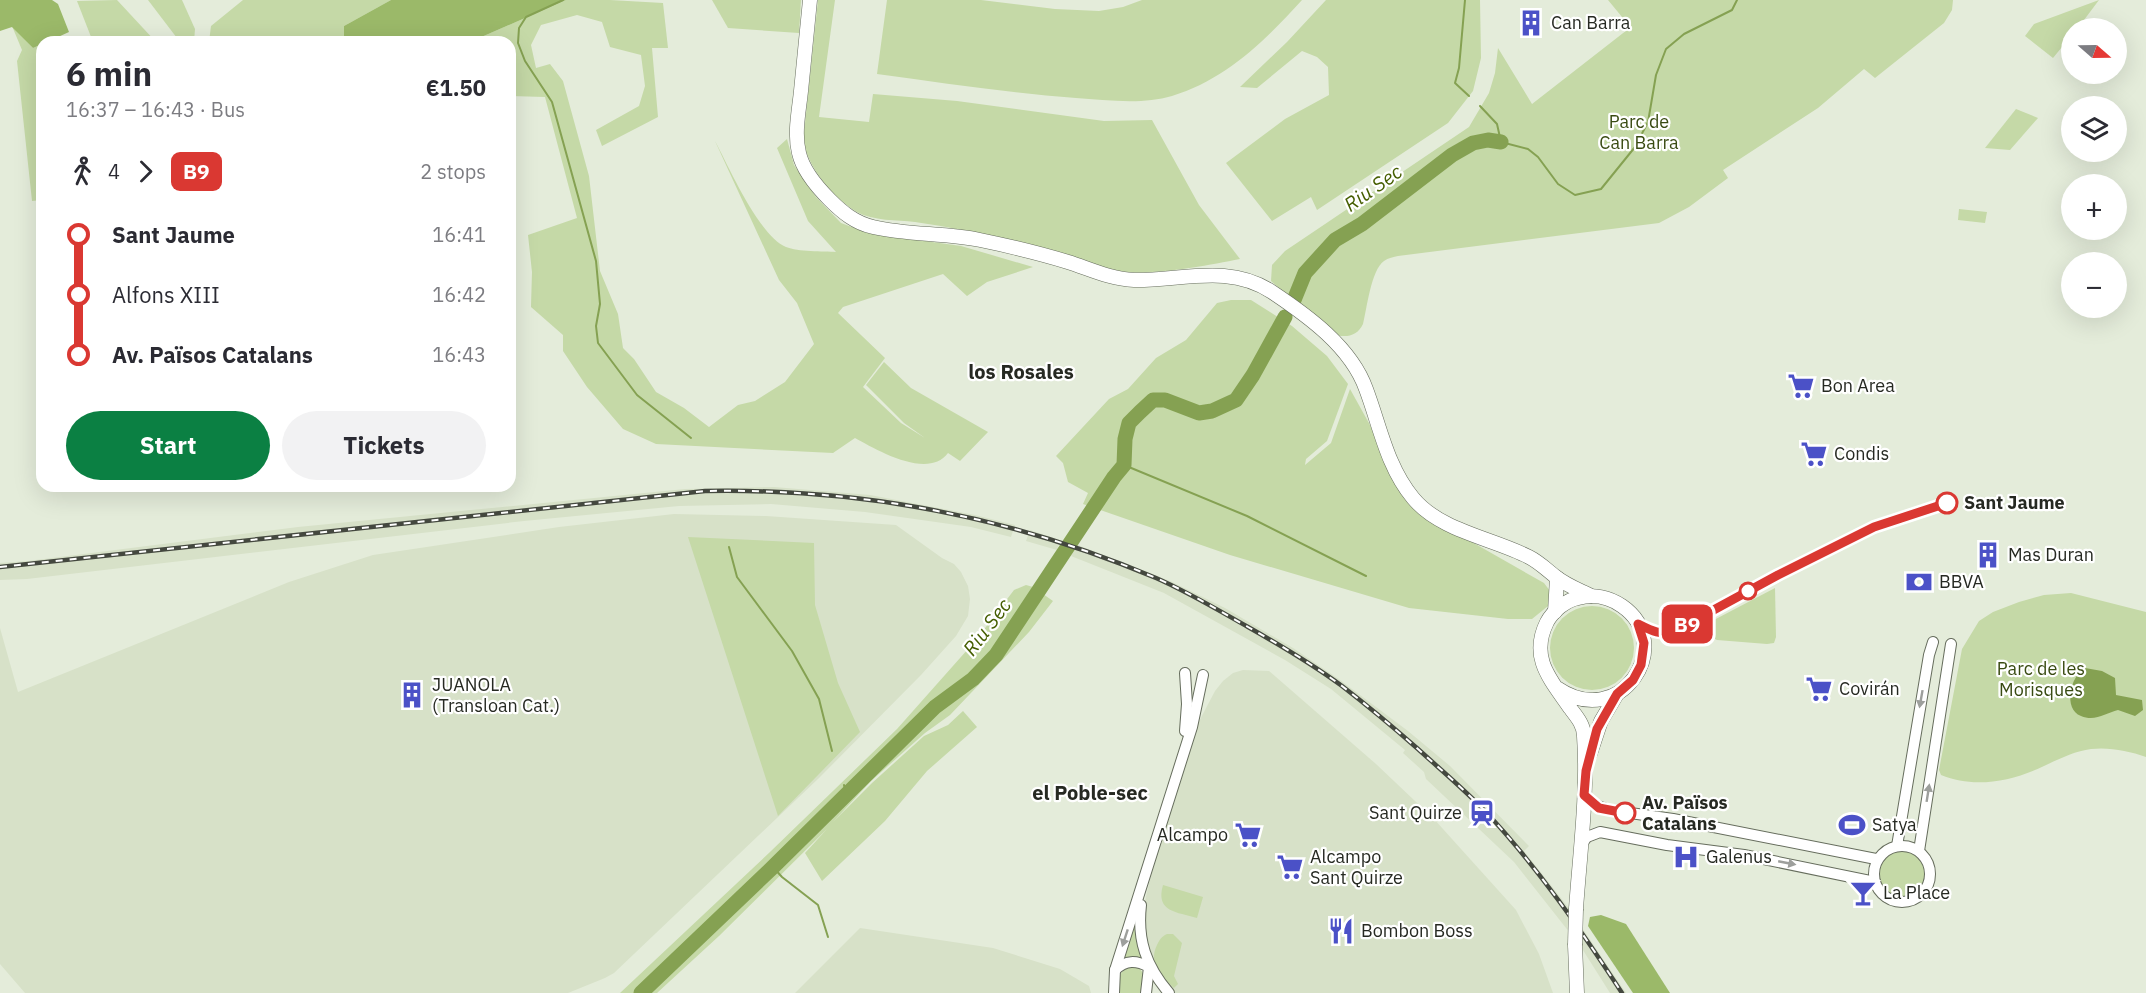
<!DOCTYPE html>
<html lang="en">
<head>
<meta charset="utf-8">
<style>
	body { margin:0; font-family:"IBM Plex Sans",sans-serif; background:#f2f2f3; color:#2b2b33; height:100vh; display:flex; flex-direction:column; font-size:22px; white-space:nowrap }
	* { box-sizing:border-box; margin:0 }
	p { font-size:20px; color:#7c7c81 }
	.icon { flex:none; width:33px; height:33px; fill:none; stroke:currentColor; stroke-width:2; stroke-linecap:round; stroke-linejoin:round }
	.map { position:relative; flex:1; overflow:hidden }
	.panel { position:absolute; left:36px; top:36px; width:480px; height:456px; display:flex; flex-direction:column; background:#fff; border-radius:18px; box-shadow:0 6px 24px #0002 }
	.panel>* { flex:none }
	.badge { padding:0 12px; border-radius:9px; font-size:21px; line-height:39px }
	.needle { width:39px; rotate:110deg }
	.tools { position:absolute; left:2061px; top:18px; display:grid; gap:12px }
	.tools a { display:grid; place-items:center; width:66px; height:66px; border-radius:50%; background:#fff; box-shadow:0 6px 24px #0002; font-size:30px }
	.map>.badge { position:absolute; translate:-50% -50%; box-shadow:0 0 0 3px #fff }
	.legs { display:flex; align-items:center; gap:9px; height:66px; padding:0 30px; font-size:20px }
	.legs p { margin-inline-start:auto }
	.headline { display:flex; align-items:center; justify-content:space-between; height:102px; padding:0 30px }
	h1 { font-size:33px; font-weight:700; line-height:45px }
	.button { display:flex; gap:12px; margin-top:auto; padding:12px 30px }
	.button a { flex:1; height:69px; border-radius:36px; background:#0b8043; color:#fff; font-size:24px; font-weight:700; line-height:69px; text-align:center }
	.button a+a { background:#f2f2f3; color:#2b2b33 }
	ul { padding:0 30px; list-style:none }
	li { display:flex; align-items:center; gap:21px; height:60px; font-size:22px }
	li i { display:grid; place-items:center; width:9px; height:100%; margin:0 8px; background:currentColor }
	li i::after { content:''; width:15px; height:15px; margin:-8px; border:4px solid; border-radius:50%; background:#fff }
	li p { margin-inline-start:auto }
	li:first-child i { background:linear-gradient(#0000 50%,currentColor 0) }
	li:last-child i { background:linear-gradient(currentColor 50%,#0000 0) }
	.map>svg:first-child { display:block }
	.built { fill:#d7e1c8 }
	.green { fill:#c5d9a7 }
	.forest { fill:#9bb969 }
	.water { fill:#85a152 }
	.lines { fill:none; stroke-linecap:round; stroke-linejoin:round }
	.stream { stroke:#85a152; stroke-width:2 }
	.river { stroke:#85a152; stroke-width:15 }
	.minor-casing { stroke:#666d5d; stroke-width:12 }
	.major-casing { stroke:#666d5d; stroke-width:15 }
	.minor { stroke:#fff; stroke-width:10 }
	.major { stroke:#fff; stroke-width:14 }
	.rail-casing { stroke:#44483f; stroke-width:4.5 }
	.rail { stroke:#fff; stroke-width:2; stroke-dasharray:7; stroke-linecap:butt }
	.major-bridge-casing { stroke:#666d5d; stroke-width:15; stroke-linecap:butt }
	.major-bridge { stroke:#fff; stroke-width:14 }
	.oneway { fill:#9d9f9c }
	.line-1-casing { stroke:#fff; stroke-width:14 }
	.line-1 { stroke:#da3832; stroke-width:9 }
	.stop-1-dot { fill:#fff; stroke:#da3832; stroke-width:3 }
	.labels { text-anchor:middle; stroke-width:4.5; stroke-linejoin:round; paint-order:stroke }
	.poi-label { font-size:18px; fill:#262922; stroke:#fff; text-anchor:start }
	.park-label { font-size:18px; fill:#394b12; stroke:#fff }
	.stop-label { font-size:18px; font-weight:bold; fill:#262922; stroke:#fff; text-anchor:start }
	.water-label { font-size:20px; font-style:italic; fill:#455e01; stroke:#fff }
	.neighbourhood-label { font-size:20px; font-weight:bold; fill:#262922; stroke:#fff }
</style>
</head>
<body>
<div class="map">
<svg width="2146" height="993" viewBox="0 0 2146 993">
	<rect width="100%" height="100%" fill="#e4ecda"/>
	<g class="built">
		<polygon points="774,487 870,495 975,515 1015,525 1011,537 971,527 865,512 771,504 679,506 524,521 27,579 0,580 0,563 28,561 298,527 685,489"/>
		<polygon points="674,514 766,516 896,525 942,558 954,564 961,572 968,586 970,599 968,616 956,636 921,675 819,778 614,973 605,978 568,993 25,993 0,964 0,628 18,692 289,582 373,555 559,527"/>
		<polygon points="1030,530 1060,540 1057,550 1026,541"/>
		<polygon points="1075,544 1170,581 1225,608 1293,648 1340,680 1408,731 1450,766 1529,846 1524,851 1568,907 1626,993 1610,993 1581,947 1514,862 1426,779 1424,772 1403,753 1405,750 1331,689 1285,660 1164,593 1071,556"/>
		<polygon points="1243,670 1269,671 1376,764 1434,819 1516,910 1539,954 1553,993 1175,993 1160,976 1145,941 1142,914 1150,879 1194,731 1215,691 1223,681 1233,673"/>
		<polygon points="860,928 993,948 1060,969 1089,986 1091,993 795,993"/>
	</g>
	<g class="green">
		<polygon points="117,0 156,42 93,42 77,1"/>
		<polygon points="148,0 182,0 195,29 194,42 180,42"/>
		<polygon points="243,0 391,0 344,26 344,42 209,42 211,26"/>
		<path d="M566 0H610L663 3 668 48H652L658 117 602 146 596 130 639 106 645 86 641 55 610 47 602 22 577 15 541 25 531 45 536 68 550 64 563 81 589 176 600 271 618 314 623 348 634 359 656 392 684 408 709 427 738 405 755 401 785 382 814 344 797 303 779 280 715 141C729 167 759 236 786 247 798 252 823 251 836 252L808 221 777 148 787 139 794 165 816 197 841 223 868 233 961 246 1033 267 987 282 967 296 943 274 843 307 838 313 885 358 863 387 901 423 925 438 904 423 866 385 884 362 911 388 988 432 960 461 948 453C928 480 877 450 855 438L833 453 656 444 623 429 587 387 563 351V335L531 307 532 272 528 235 577 218 545 97 510 96V42H470Z"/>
		<polygon points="712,0 801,0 799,33 728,28"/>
		<path d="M818 0H835L819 117 869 122 873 94 957 101 1104 121 1152 120 1199 205 1240 259C1205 266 1153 276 1118 271 1102 268 1086 260 1070 256 1019 243 967 229 915 222 897 220 873 221 857 212 831 196 811 171 803 142Z"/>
		<path d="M887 0H981L1055 9 1099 11 1123 7 1142 0H1302C1265 41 1225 80 1172 96 1142 105 1106 100 1076 98 1010 93 943 83 877 74Z"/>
		<polygon points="1326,0 1480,0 1481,58 1473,91 1448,123 1317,210 1311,197 1272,221 1226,163 1285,119 1329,95 1328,67 1317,57 1302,51 1257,88 1240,87 1287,42"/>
		<path d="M1608 0H1953L1952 10 1944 23 1875 78 1864 69 1818 108 1723 170 1728 178 1689 207 1659 223 1398 256C1394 257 1388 258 1384 261 1371 270 1367 308 1363 324 1357 337 1345 338 1332 334L1271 281 1272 265 1285 251 1469 127 1489 93 1495 73 1498 48 1532 104 1627 30V23Z"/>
		<polygon points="2099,0 2078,28 2072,28 2071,36 2053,58 2025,36 2034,24"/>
		<polygon points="12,26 33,48 42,44 42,200 32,201 17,61 22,50"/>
		<polygon points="2016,109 2038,118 2010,150 1985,148"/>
		<polygon points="1959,209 1987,212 1985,223 1958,220"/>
		<polygon points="1231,300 1251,300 1292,326 1327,356 1348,384 1327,441 1306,459 1305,465 1331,443 1350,389 1370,425 1401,492 1426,519 1442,525 1544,583 1550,591 1551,599 1548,606 1532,619 1508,619 1409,608 1230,555 1083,504 1088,493 1068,482 1063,463 1056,456 1109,399 1128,389 1156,358 1186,340 1217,303"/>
		<polygon points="688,537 814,543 815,605 838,683 860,732 778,816"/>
		<polygon points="1026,585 1033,587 1053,601 1029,632 950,715 925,733 871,781 833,822 872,783 924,736 948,725 963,711 977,727 927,771 885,821 822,881 805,853 827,829 719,936 657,993 620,993 770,852 897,729 976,640 1014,590"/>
		<polygon points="1775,588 1776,637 1774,643 1767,644 1717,640 1711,637 1709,626 1712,621"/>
		<path d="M2071 593 2146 612V757C2129 751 2110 747 2091 749 2075 751 2059 759 2044 766 2012 781 1975 789 1941 775L1939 770 1962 649 1979 621 1993 612 2019 602 2044 595Z"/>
		<circle cx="1592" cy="648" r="42"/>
		<circle cx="1903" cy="874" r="24"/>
		<path d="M1163 885 1203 897 1197 918C1177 912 1155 912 1163 885Z"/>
		<polygon points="1136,920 1141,957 1124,958"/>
		<path d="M1167 934H1173L1182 943 1174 976 1178 984 1174 988C1161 976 1148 963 1157 945 1160 939 1161 937 1167 934Z"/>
		<path d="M1136 966C1147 973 1144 981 1143 993H1119C1119 976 1118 969 1136 966Z"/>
	</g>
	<g class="forest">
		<polygon points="0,0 52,0 58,4 69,32 47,42 42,42 42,44 33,48 12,27 0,31"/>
		<polygon points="391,0 566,0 470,42 344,42 344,26"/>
		<polygon points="1601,915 1626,924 1670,993 1633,993 1588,926 1590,917"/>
	</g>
	<path class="water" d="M2085 668 2102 671 2115 678 2116 695 2142 700 2143 710 2135 716 2118 710C2106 713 2095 722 2081 716 2063 709 2070 676 2085 668Z"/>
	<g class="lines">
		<g class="stream">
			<polyline points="563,0 526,17 519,28 518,43 525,61 552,102 596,261 600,304 596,326 598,343 637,395 691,438"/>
			<polyline points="1465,0 1459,68 1455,83 1469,96"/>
			<polyline points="1480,106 1497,124 1501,142 1528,149 1538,157 1558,184 1575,195 1601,189 1635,147 1648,122 1656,75 1666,49 1684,34 1732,10 1737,0"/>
			<polyline points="1124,465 1247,516 1366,576"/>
			<polyline points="729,547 737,577 792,651 819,699 832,751"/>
			<polyline points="844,785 846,794"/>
			<polyline points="773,867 782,877 818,905 828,937"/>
		</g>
		<g class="river">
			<polyline points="1294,300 1305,273 1335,240 1362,224 1452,155 1473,143 1488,140 1501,142"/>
			<polyline points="641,993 773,867 935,707 973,679 996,655 1114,477 1124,465 1125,439 1129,423 1140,412 1153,400 1165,400 1199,413 1212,411 1236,400 1253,375 1285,317"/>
		</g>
		<g class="minor-casing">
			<g id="minor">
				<polyline points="1185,731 1187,704 1185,673"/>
				<polyline points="1584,795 1593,804 1609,810 1673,819 1876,859"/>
				<polyline points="1581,845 1587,837 1600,832 1667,845 1744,855 1875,882"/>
				<circle cx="1902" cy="874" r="28"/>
				<polyline points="1897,846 1929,655 1933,642"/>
				<polyline points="1919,851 1951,644"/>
				<path d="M1141 905C1137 940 1146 966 1169 993"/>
				<path d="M1115 970C1126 960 1136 960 1149 967L1146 993"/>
				<polyline points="1114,993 1115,970 1192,727 1203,675"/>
			</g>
		</g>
		<g class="major-casing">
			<g id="major">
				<path d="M810 0C807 30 804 60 801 91 799 111 794 133 799 153 803 171 817 187 830 200 842 212 855 223 873 227 907 235 945 233 980 240 1009 246 1039 253 1068 262 1090 269 1110 279 1134 280 1180 281 1229 263 1272 292 1308 316 1351 347 1366 389 1380 426 1387 467 1413 498 1440 531 1492 538 1529 557 1539 562 1547 570 1556 577 1566 585 1579 590 1591 596"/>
				<polyline points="1555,612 1557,578"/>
				<path d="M1557 688C1621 732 1677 644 1622 606 1609 597 1593 594 1578 598 1566 600 1553 611 1547 622 1529 658 1551 680 1570 708 1577 717 1584 725 1584 736 1588 793 1580 852 1576 909"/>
				<polyline points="1590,754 1601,721 1617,694"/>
				<polyline points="1575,945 1577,993"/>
			</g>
		</g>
		<use href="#minor" class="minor"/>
		<use href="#major" class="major"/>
		<g class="rail-casing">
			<path id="rail" d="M0 567 705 491C861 488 1012 517 1156 578 1188 592 1218 610 1248 627 1280 645 1312 664 1342 686 1368 706 1393 727 1418 749 1441 770 1465 790 1487 813 1538 868 1581 930 1622 993"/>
		</g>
		<use href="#rail" class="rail"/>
		<g class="major-bridge-casing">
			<polyline id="major-bridge" points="1575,945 1576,909"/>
		</g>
		<use href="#major-bridge" class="major-bridge"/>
	</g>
	<defs><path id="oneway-solid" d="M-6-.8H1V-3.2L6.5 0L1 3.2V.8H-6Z" transform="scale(1.5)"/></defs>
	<g class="oneway">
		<use href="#oneway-solid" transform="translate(1921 699) rotate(100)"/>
		<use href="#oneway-solid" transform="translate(1928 793) rotate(-81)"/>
		<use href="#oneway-solid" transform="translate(1787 863) rotate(11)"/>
		<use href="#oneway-solid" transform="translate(1125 938) rotate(108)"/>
	</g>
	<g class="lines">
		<g class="line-1-casing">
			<path id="line-1" d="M1625 813 1599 808 1584 795 1586 771 1597 729 1617 694 1633 680 1641 665 1644 643 1638 624C1652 631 1659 635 1675 631L1778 575 1874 527 1947 503"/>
		</g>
		<use href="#line-1" class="line-1"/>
	</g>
	<defs>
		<g id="building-bare" transform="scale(2.07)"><path d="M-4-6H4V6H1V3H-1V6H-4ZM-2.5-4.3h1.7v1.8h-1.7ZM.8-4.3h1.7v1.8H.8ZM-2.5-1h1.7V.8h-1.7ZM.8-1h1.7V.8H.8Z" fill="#4b51c7" stroke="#fff" stroke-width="2.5" paint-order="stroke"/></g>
		<g id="supermarket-bare" transform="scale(2.07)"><path d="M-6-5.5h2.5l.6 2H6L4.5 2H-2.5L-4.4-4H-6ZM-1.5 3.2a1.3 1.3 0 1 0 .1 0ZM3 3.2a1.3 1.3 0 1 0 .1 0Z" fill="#4b51c7" stroke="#fff" stroke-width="2.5" paint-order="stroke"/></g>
		<g id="bank-bare" transform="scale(2.07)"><path d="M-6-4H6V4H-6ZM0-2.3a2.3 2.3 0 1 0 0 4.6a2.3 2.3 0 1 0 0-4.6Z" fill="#4b51c7" stroke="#fff" stroke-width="2.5" paint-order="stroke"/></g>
		<g id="station-bare" transform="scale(2.07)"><path d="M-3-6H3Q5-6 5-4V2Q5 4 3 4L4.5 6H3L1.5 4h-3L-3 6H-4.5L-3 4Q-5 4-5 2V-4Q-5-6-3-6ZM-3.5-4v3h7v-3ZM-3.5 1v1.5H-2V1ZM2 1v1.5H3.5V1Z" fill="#4b51c7" stroke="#fff" stroke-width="2.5" paint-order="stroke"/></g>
		<g id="stadium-bare" transform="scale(2.07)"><path d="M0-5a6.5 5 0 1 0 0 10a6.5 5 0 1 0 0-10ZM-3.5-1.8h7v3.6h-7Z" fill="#4b51c7" stroke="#fff" stroke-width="2.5" paint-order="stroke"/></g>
		<g id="hospital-bare" transform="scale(2.07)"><path d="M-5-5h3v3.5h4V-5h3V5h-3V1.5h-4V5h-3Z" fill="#4b51c7" stroke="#fff" stroke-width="2.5" paint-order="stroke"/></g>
		<g id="bar-bare" transform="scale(2.07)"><path d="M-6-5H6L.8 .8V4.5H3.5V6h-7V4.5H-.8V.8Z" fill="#4b51c7" stroke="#fff" stroke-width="2.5" paint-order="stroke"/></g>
		<g id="restaurant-bare" transform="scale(2.07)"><path d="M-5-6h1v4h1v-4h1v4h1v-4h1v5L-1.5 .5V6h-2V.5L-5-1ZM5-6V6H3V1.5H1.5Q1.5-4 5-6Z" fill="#4b51c7" stroke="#fff" stroke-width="2.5" paint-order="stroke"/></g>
	</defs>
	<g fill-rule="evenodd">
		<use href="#building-bare" x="1531" y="23"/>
		<use href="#supermarket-bare" x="1801" y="386"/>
		<use href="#supermarket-bare" x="1814" y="454"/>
		<use href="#building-bare" x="1988" y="555"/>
		<use href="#bank-bare" x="1919" y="582"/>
		<use href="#supermarket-bare" x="1819" y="689"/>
		<use href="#building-bare" x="412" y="695"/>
		<use href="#station-bare" x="1482" y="813"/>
		<use href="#stadium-bare" x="1852" y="825"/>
		<use href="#supermarket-bare" x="1248" y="835"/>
		<use href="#hospital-bare" x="1686" y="857"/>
		<use href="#supermarket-bare" x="1290" y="867"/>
		<use href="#bar-bare" x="1863" y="893"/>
		<use href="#restaurant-bare" x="1341" y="931"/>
	</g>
	<g class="stop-1-dot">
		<circle cx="1947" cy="503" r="10"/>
		<circle cx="1748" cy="591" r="8"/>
		<circle cx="1625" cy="813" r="10"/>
	</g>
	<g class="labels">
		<g class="poi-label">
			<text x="1551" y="29">Can Barra</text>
			<text x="1821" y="392">Bon Area</text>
			<text x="1834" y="460">Condis</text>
			<text x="2008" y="561">Mas Duran</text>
			<text x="1939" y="588">BBVA</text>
			<text x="432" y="691">JUANOLA<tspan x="432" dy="21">(Transloan Cat.)</tspan></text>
			<text x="1839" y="695">Covirán</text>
			<text x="1462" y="819" text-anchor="end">Sant Quirze</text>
			<text x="1872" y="831">Satya</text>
			<text x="1228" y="841" text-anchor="end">Alcampo</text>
			<text x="1310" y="863">Alcampo<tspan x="1310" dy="21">Sant Quirze</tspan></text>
			<text x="1706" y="863">Galenus</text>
			<text x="1883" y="899">La Place</text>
			<text x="1361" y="937">Bombon Boss</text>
		</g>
		<g class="park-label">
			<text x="1639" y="128">Parc de<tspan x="1639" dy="21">Can Barra</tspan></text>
			<text x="2041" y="675">Parc de les<tspan x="2041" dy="21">Morisques</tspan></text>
		</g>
		<g class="stop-label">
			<text x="1964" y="509">Sant Jaume</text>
			<text x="1642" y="809">Av. Països<tspan x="1642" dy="21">Catalans</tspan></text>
		</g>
		<g class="water-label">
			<text transform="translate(1373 188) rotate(-35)" y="7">Riu Sec</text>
			<text transform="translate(987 627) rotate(-53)" y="7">Riu Sec</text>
		</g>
		<g class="neighbourhood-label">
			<text x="1021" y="379">los Rosales</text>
			<text x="1090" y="800">el Poble-sec</text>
		</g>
	</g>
</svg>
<div class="tools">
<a><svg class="needle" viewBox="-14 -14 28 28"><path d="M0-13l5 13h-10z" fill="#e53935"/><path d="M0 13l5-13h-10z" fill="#7c7c81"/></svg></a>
<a><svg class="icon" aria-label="layers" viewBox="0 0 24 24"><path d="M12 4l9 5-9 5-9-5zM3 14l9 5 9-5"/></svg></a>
<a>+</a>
<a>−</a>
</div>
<b class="badge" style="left:1687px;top:624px;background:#da3832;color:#fff">B9</b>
<section class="panel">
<div class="headline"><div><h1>6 min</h1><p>16:37 – 16:43 · Bus</p></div><b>€1.50</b></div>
<div class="legs"><svg class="icon" aria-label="walk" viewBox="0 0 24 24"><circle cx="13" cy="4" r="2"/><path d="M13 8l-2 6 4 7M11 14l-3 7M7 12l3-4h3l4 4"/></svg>4<svg class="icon" aria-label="forward" viewBox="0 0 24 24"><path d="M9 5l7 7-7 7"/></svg><b class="badge" style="background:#da3832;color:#fff">B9</b><p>2 stops</p></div>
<ul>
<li><i style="color:#da3832"></i><b>Sant Jaume</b><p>16:41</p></li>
<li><i style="color:#da3832"></i><span>Alfons XIII</span><p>16:42</p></li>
<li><i style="color:#da3832"></i><b>Av. Països Catalans</b><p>16:43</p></li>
</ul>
<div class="button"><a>Start</a><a>Tickets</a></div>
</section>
</div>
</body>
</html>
